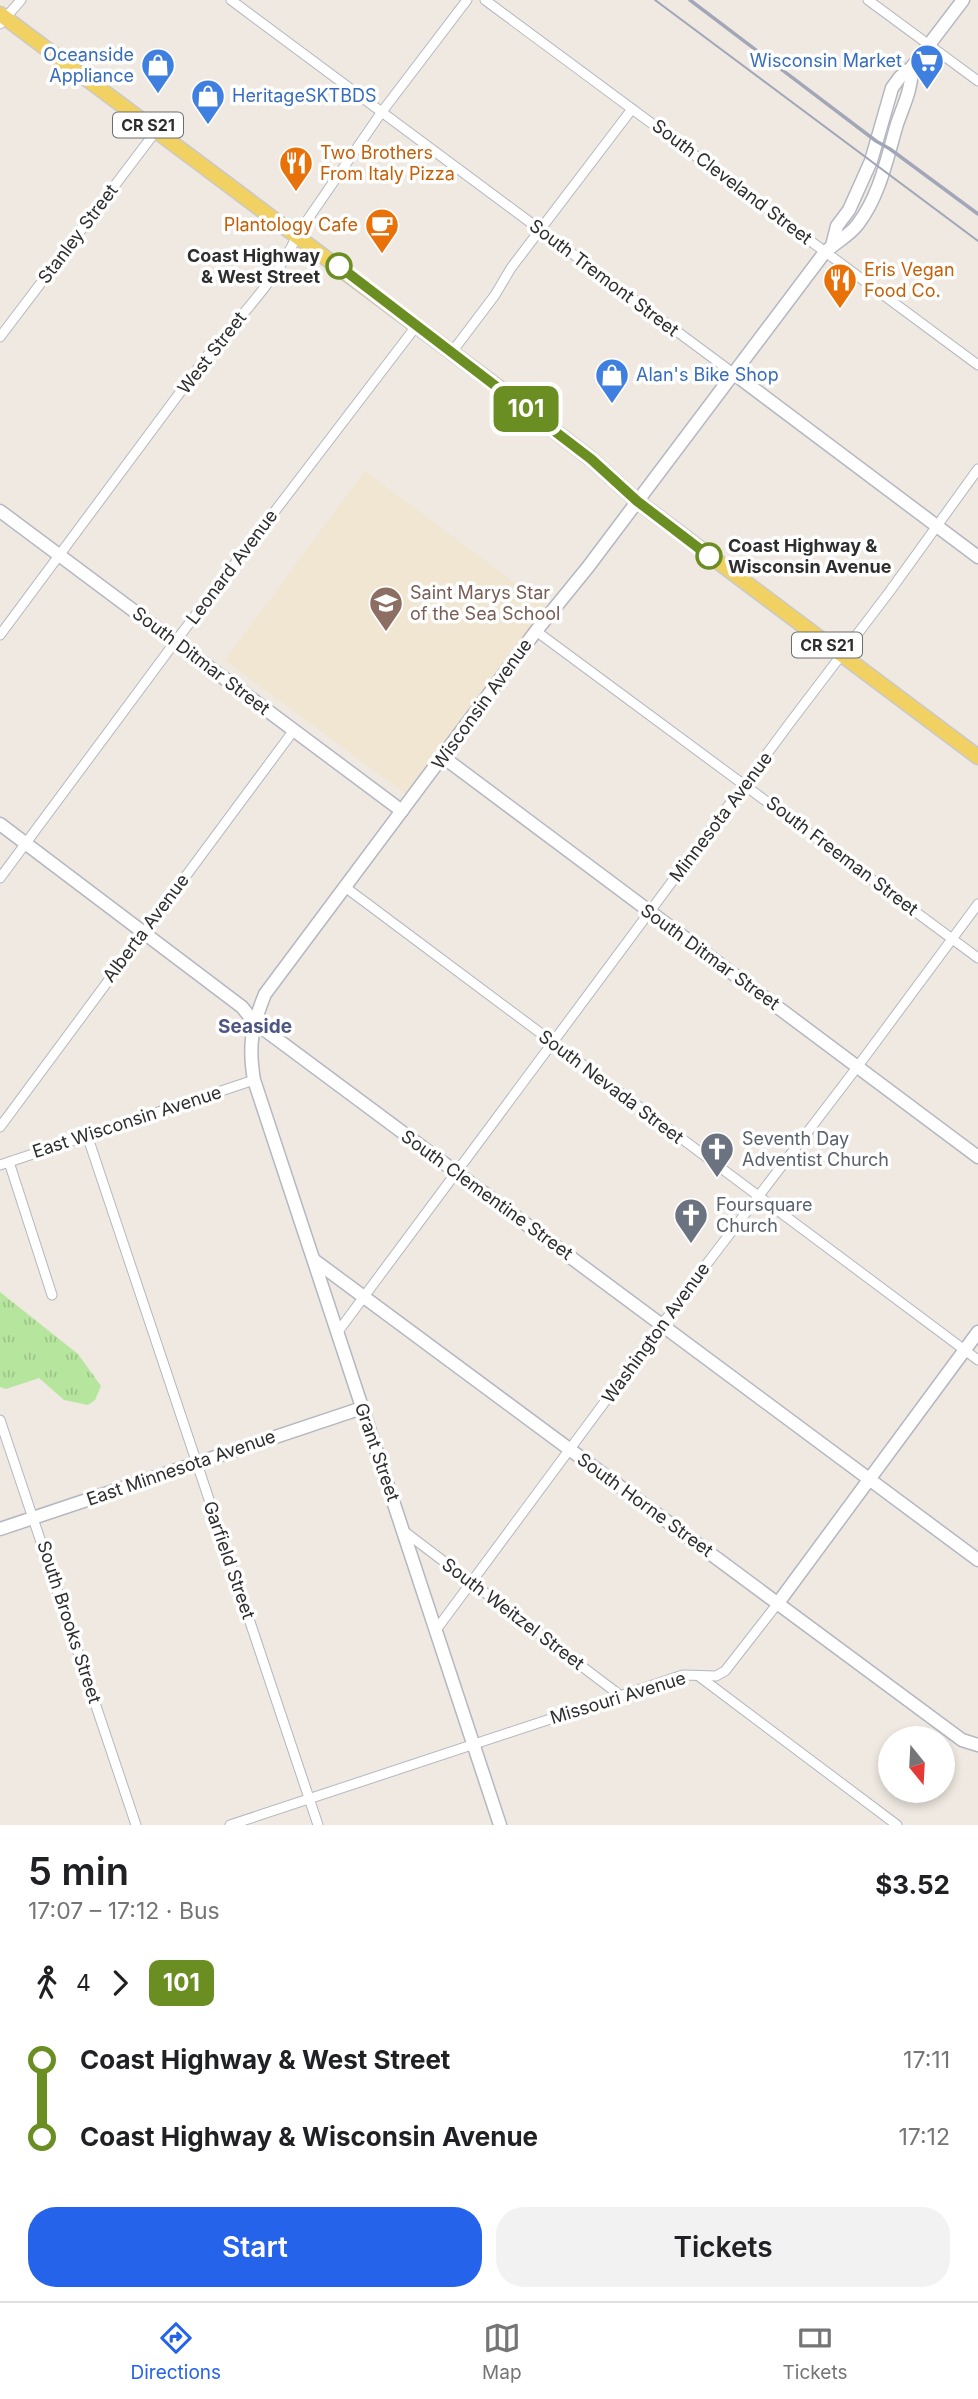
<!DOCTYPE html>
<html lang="en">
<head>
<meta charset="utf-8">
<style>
	body { margin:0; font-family:Inter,sans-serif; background:#f2f2f2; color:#202124; height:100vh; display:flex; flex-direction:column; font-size:26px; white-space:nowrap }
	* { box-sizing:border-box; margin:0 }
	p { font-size:23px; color:#757577 }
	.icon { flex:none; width:38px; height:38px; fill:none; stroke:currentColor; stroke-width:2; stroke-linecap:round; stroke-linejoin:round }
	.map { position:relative; height:1825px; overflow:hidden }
	.side { display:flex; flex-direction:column; background:#fff; flex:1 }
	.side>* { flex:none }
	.badge { padding:0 14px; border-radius:10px; font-size:24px; line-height:46px }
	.needle { width:46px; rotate:162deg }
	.tools { position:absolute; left:878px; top:1726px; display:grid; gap:14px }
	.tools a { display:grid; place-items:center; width:77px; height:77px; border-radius:50%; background:#fff; box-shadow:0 4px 10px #0003; font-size:35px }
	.map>.badge { position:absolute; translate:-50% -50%; box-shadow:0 0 0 4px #fff }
	.legs { display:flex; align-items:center; gap:10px; height:77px; padding:0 28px; font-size:23px }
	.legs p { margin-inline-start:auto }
	.headline { display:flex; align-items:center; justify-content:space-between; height:119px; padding:0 28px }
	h1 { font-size:38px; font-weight:600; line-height:52px }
	.primary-button { display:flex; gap:14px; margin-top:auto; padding:14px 28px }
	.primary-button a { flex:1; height:80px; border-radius:28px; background:#2563eb; color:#fff; font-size:28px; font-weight:600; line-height:80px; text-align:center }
	.primary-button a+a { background:#f2f2f2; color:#202124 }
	ul { padding:0 28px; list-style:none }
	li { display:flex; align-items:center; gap:24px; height:77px; font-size:26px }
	li i { display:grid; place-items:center; width:10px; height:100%; margin:0 9px; background:currentColor }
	li i::after { content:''; width:18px; height:18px; margin:-9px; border:5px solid; border-radius:50%; background:#fff }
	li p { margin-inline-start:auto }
	li:first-child i { background:linear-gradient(#0000 50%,currentColor 0) }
	li:last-child i { background:linear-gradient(currentColor 50%,#0000 0) }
	.tab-bar { display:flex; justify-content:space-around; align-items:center; height:98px; border-top:2px solid #e0e0e0; background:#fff; font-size:19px; color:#757577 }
	.tab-bar a { display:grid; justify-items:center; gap:4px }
	.tab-bar .current { color:#2563eb }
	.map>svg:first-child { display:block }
	.education { fill:#f0e6d1 }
	.grass { fill:url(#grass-tufts) }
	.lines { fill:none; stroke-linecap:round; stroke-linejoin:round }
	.minor-casing { stroke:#b4b7c1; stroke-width:11 }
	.tertiary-casing { stroke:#b4b7c1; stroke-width:15 }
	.secondary-casing { stroke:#b4b7c1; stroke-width:15 }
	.primary-casing { stroke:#c9c9c9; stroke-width:17 }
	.minor { stroke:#fff; stroke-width:9 }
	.tertiary { stroke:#fff; stroke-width:12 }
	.secondary { stroke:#fff; stroke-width:12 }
	.primary { stroke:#f2d163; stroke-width:14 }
	.tram { stroke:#a3a6b8; stroke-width:2 }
	.rail { stroke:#a3a6b8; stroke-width:3.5 }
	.line-1-casing { stroke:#fff; stroke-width:16 }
	.line-1 { stroke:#6b8e23; stroke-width:10 }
	.stop-1-dot { fill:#fff; stroke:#6b8e23; stroke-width:3.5 }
	.labels { text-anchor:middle; stroke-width:7; stroke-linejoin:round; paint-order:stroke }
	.shield { fill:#fff; stroke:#6d6d6d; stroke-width:2 }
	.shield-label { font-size:16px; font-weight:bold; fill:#2e2e2e }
	.shop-label { font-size:18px; fill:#366cbe; stroke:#fff; text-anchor:end }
	.food-label { font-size:18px; fill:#c56008; stroke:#fff; text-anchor:start }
	.street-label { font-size:18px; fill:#2e2e2e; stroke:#fff }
	.stop-label { font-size:18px; font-weight:bold; fill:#2e2e2e; stroke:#fff; text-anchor:end }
	.education-label { font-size:18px; fill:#785e54; stroke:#fff; text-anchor:start }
	.worship-label { font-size:18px; fill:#5b616d; stroke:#fff; text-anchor:start }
	.neighbourhood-label { font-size:19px; font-weight:bold; fill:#4d5680; stroke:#fff }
</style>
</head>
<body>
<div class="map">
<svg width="978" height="1825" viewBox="0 0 978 1825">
	<defs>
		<pattern id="grass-tufts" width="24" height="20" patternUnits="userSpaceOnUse" patternTransform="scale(1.75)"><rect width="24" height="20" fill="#b6e59e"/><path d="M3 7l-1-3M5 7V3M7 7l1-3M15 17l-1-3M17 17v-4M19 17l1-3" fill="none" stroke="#9dc588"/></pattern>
	</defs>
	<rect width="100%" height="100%" fill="#efe9e1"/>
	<polygon class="education" points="365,471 546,606 407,795 225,660"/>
	<polygon class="grass" points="0,1292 78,1354 101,1386 95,1400 88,1405 64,1400 39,1378 6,1389 0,1387"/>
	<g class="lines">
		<g class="minor-casing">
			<g id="minor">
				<polyline points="231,0 733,373"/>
				<polyline points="485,0 978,365"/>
				<polyline points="868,0 978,81"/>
				<polyline points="0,24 21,0"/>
				<polyline points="0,337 156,131"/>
				<polyline points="452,352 495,295 511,268 632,109"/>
				<polyline points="536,631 978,958"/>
				<path d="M0 635 210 352C237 321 283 271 297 235L381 113 467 0"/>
				<polyline points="0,878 175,642 417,325"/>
				<polyline points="345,887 978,1360"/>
				<polyline points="0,1127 294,730"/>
				<polyline points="87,1135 318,1825"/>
				<polyline points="9,1162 52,1295"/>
				<polyline points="0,1165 254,1080"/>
				<polyline points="337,1333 792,720 890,591 978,469"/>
				<polyline points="0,1420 136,1825"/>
				<polyline points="405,1532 621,1696"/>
				<polyline points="436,1630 709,1261 858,1066 978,904"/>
				<polyline points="700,1677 897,1825"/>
				<polyline points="230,1825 683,1675 716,1676 725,1671 778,1603"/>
			</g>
		</g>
		<g class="tertiary-casing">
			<g id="tertiary">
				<polyline points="733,373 978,557"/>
				<polyline points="0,511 402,811"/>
				<polyline points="443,757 978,1157"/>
				<polyline points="0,824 242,1007 254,1022 978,1560"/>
				<polyline points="314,1260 962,1740 978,1745"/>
				<polyline points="0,1529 362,1408"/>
				<polyline points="778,1603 978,1332"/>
			</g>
		</g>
		<g class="secondary-casing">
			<g id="secondary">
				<polyline points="832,246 837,226 849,210 871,161 892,88 900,77 912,67 963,0"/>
				<path d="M500 1825 254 1080C248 1045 252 1026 265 994L536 631 588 567 825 252C836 242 849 236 858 224 880 195 887 158 897 124 904 104 912 89 912 67"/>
			</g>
		</g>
		<g class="primary-casing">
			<polyline id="primary" points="0,14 498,387 591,459 637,501 978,757"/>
		</g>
		<use href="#minor" class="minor"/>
		<use href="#tertiary" class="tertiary"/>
		<use href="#secondary" class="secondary"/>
		<use href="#primary" class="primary"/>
		<polyline class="tram" points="655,0 978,241"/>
		<polyline class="rail" points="690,0 876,141 890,149 978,214"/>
	</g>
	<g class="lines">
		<g class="line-1-casing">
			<polyline id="line-1" points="339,266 591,459 637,501 709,556"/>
		</g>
		<use href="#line-1" class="line-1"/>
	</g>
	<defs>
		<g id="supermarket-pin" transform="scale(1.75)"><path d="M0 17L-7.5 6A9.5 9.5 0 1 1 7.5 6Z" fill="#3f7fe0" stroke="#fff"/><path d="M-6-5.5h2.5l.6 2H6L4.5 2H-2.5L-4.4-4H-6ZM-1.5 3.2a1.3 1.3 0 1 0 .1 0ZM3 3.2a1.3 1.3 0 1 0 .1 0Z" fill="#fff"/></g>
		<g id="shop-pin" transform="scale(1.75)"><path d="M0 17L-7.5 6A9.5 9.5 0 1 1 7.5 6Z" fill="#3f7fe0" stroke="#fff"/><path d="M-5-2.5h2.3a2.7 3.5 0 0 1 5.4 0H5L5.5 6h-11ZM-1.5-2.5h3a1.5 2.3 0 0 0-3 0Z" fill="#fff"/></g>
		<g id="restaurant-pin" transform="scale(1.75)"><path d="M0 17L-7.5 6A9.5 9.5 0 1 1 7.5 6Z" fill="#e8710a" stroke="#fff"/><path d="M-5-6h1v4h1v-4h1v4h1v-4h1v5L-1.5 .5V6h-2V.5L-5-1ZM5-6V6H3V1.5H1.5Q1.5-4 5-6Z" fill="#fff"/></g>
		<g id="cafe-pin" transform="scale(1.75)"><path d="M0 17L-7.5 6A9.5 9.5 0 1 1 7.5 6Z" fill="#e8710a" stroke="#fff"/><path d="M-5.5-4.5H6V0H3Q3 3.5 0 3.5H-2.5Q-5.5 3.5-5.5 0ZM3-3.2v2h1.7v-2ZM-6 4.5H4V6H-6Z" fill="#fff"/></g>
		<g id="school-pin" transform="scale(1.75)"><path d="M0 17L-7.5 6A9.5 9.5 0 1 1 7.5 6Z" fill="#8d6e63" stroke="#fff"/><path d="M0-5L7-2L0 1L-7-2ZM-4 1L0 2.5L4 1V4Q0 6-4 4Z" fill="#fff"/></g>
		<g id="church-pin" transform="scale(1.75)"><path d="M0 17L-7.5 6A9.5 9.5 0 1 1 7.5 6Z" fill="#6b7280" stroke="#fff"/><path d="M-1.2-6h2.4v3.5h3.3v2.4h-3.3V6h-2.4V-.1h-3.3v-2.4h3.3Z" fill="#fff"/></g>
	</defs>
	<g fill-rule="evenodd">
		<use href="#supermarket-pin" x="927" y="61"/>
		<use href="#shop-pin" x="158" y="65"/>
		<use href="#shop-pin" x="208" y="96"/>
		<use href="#restaurant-pin" x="296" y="163"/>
		<use href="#cafe-pin" x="382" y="225"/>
		<use href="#restaurant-pin" x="840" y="280"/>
		<use href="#shop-pin" x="612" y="375"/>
		<use href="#school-pin" x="386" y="603"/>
		<use href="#church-pin" x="717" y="1149"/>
		<use href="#church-pin" x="691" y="1215"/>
	</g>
	<g class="stop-1-dot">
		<circle cx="339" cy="266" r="12"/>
		<circle cx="709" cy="556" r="12"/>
	</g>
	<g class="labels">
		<g class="shield">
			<rect x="113" y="112.5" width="70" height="25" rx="5"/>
			<rect x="792" y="632.5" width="70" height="25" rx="5"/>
		</g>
		<g class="shield-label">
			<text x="148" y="131">CR S21</text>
			<text x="827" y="651">CR S21</text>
		</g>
		<g class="shop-label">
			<text x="134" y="61">Oceanside<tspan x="134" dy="21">Appliance</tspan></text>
			<text x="902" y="67">Wisconsin Market</text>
			<text x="232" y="102" text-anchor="start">HeritageSKTBDS</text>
			<text x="636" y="381" text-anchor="start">Alan's Bike Shop</text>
		</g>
		<g class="food-label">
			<text x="320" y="159">Two Brothers<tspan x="320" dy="21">From Italy Pizza</tspan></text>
			<text x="358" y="231" text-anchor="end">Plantology Cafe</text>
			<text x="864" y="276">Eris Vegan<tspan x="864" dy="21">Food Co.</tspan></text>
		</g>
		<g class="street-label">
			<text transform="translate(732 182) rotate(37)" y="6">South Cleveland Street</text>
			<text transform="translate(78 234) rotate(-53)" y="6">Stanley Street</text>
			<text transform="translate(604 278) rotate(37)" y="6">South Tremont Street</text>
			<text transform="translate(212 353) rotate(-52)" y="6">West Street</text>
			<text transform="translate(232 567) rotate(-53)" y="6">Leonard Avenue</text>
			<text transform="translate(201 661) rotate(37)" y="6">South Ditmar Street</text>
			<text transform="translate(482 704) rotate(-54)" y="6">Wisconsin Avenue</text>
			<text transform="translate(721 817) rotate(-53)" y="6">Minnesota Avenue</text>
			<text transform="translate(842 856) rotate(37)" y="6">South Freeman Street</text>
			<text transform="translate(146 928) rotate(-53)" y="6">Alberta Avenue</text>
			<text transform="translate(710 957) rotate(36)" y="6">South Ditmar Street</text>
			<text transform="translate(611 1087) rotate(37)" y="6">South Nevada Street</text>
			<text transform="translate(127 1122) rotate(-18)" y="6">East Wisconsin Avenue</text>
			<text transform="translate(487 1195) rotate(36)" y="6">South Clementine Street</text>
			<text transform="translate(656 1333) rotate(-54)" y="6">Washington Avenue</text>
			<text transform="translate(377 1452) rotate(71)" y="6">Grant Street</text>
			<text transform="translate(181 1468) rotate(-19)" y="6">East Minnesota Avenue</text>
			<text transform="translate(645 1505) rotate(36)" y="6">South Horne Street</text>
			<text transform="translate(229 1560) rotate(71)" y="6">Garfield Street</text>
			<text transform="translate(513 1614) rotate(37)" y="6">South Weitzel Street</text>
			<text transform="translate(69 1622) rotate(72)" y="6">South Brooks Street</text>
			<text transform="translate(618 1698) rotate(-17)" y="6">Missouri Avenue</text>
		</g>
		<g class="stop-label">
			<text x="320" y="262">Coast Highway<tspan x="320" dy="21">&amp; West Street</tspan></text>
			<text x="728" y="552" text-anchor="start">Coast Highway &amp;<tspan x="728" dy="21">Wisconsin Avenue</tspan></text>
		</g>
		<g class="education-label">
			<text x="410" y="599">Saint Marys Star<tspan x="410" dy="21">of the Sea School</tspan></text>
		</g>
		<g class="worship-label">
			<text x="742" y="1145">Seventh Day<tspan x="742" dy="21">Adventist Church</tspan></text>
			<text x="716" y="1211">Foursquare<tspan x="716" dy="21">Church</tspan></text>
		</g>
		<g class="neighbourhood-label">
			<text x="255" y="1033">Seaside</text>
		</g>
	</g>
</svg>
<div class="tools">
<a><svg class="needle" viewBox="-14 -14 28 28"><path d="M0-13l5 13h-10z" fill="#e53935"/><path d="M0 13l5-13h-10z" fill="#757577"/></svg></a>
</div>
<b class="badge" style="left:526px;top:409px;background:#6b8e23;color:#fff">101</b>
</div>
<section class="side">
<div class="headline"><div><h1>5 min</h1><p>17:07 – 17:12 · Bus</p></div><b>$3.52</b></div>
<div class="legs"><svg class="icon" aria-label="walk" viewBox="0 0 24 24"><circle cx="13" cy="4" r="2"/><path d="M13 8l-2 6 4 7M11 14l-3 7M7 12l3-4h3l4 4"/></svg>4<svg class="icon" aria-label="forward" viewBox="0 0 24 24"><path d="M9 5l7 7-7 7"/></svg><b class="badge" style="background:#6b8e23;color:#fff">101</b></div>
<ul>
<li><i style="color:#6b8e23"></i><b>Coast Highway &amp; West Street</b><p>17:11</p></li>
<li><i style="color:#6b8e23"></i><b>Coast Highway &amp; Wisconsin Avenue</b><p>17:12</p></li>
</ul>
<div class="primary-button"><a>Start</a><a>Tickets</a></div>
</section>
<nav class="tab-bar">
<a class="current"><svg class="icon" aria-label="directions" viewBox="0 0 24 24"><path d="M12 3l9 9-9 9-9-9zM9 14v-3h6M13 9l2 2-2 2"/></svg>Directions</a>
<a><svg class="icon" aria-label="map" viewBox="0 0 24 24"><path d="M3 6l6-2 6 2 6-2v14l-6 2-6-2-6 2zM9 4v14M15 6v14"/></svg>Map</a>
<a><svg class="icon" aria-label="tickets" viewBox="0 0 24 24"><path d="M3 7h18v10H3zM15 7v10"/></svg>Tickets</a>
</nav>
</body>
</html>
